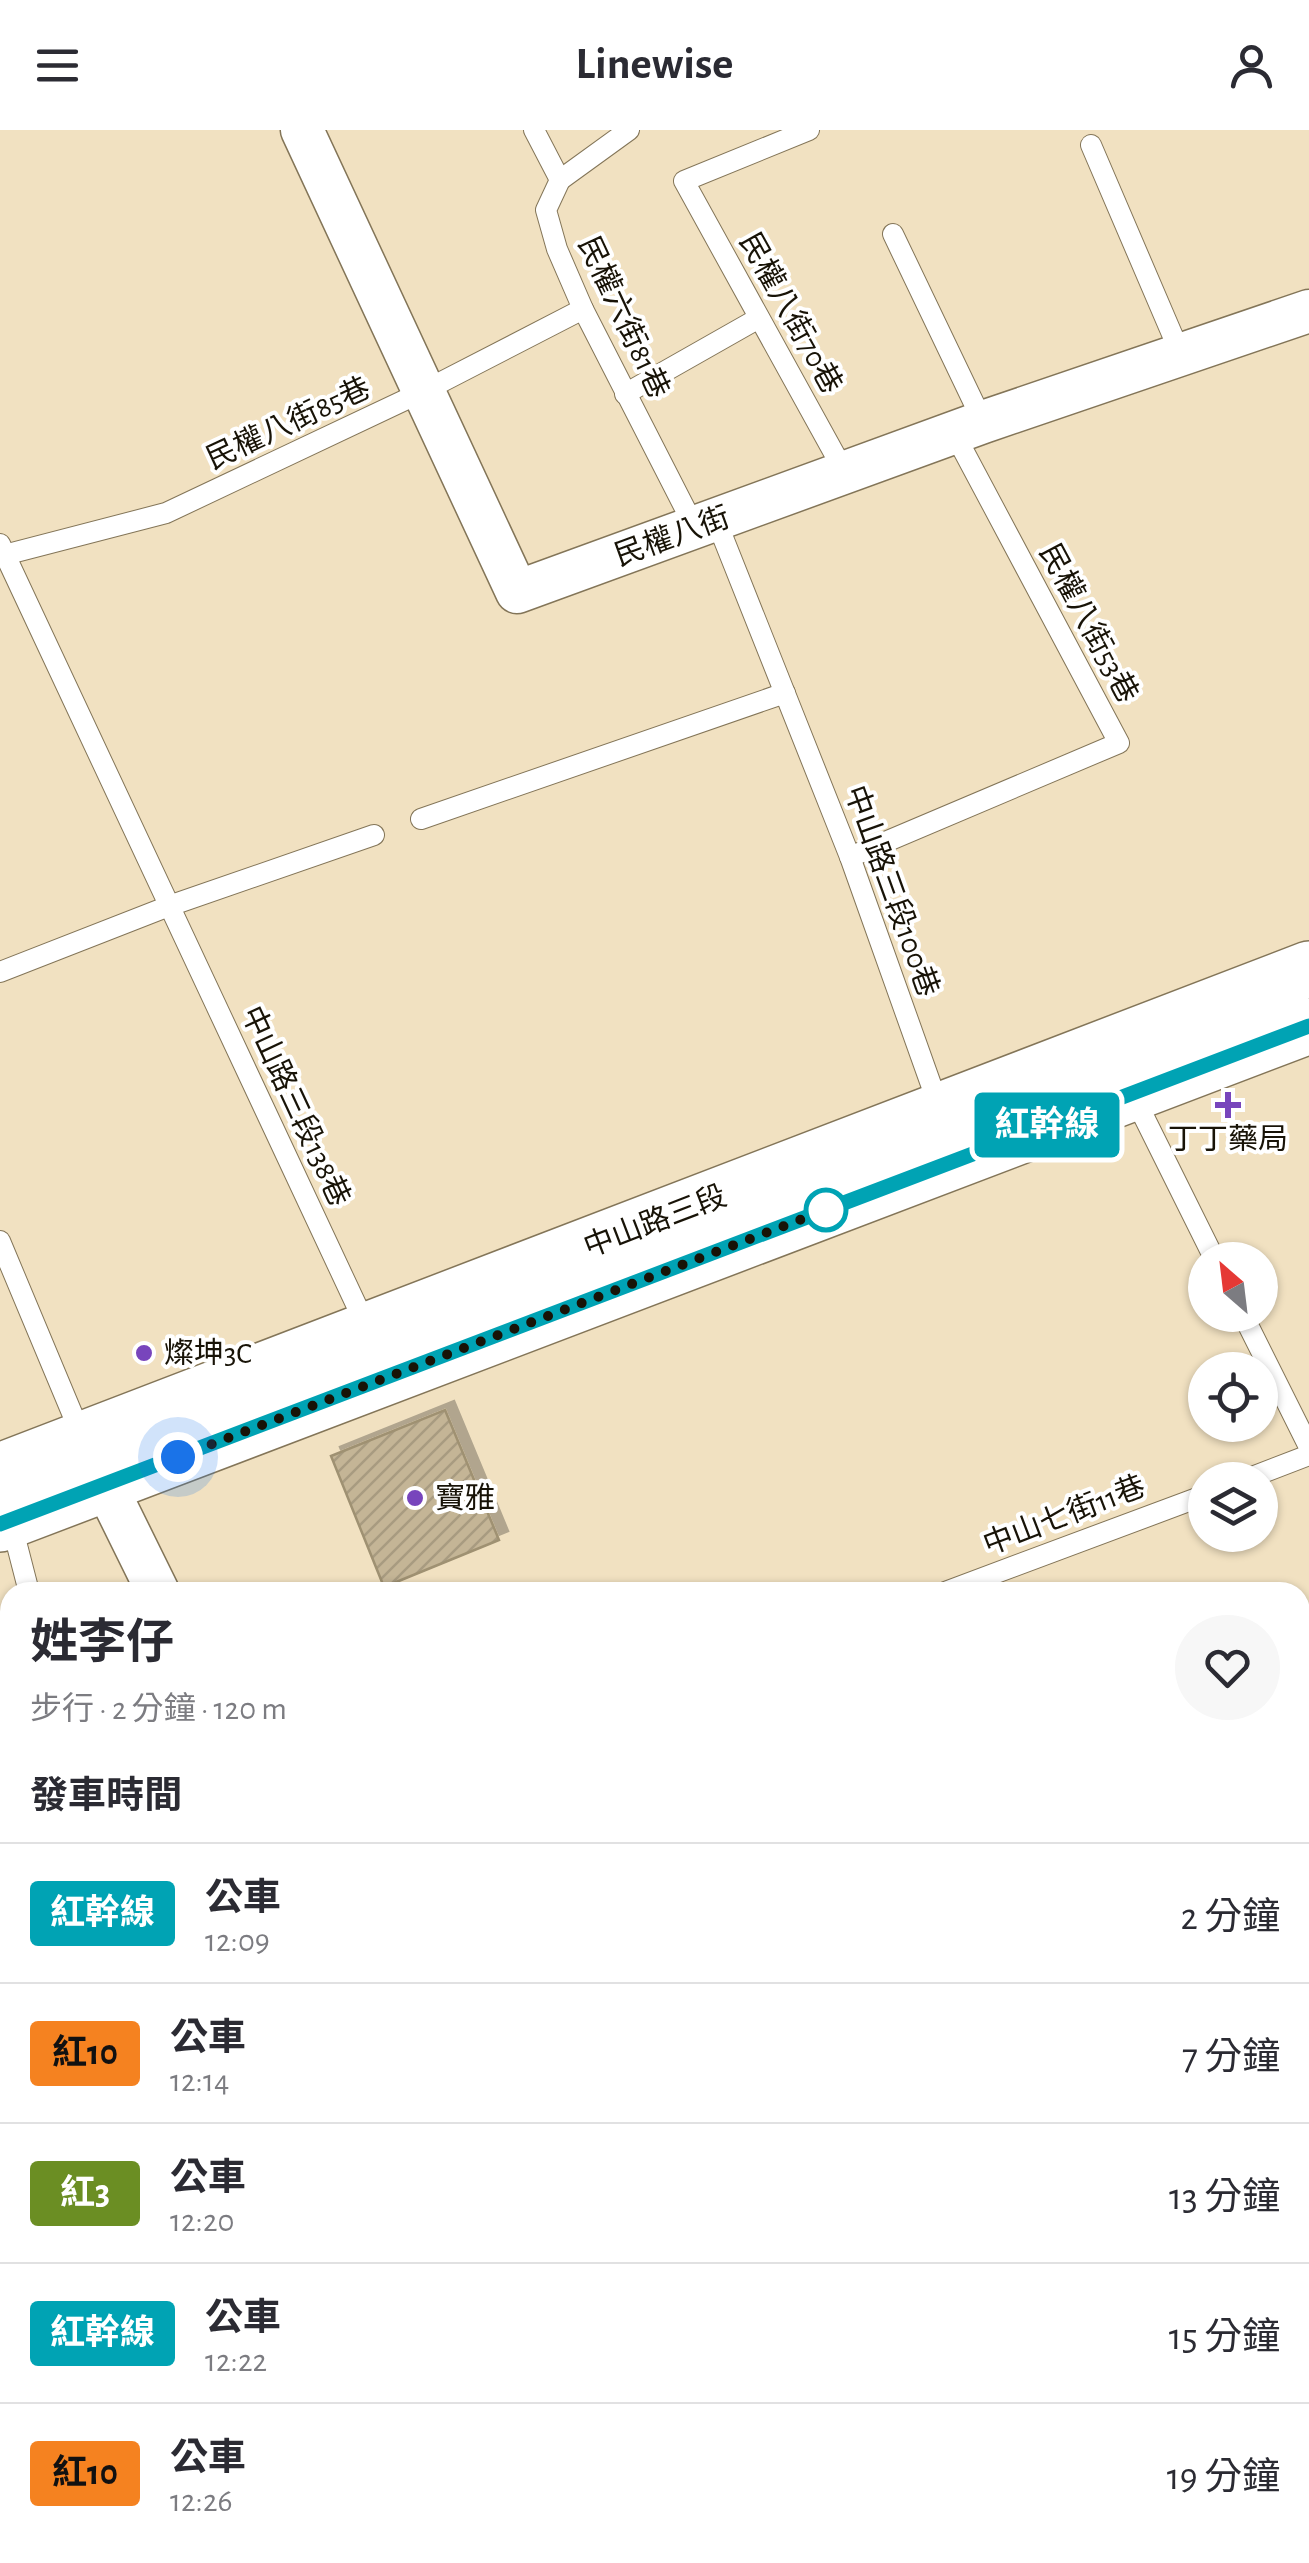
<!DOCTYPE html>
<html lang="zh-TW">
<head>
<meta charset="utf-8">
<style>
	body { margin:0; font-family:"Alegreya Sans","Noto Sans TC",sans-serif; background:#f7f7f7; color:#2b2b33; height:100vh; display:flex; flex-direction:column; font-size:38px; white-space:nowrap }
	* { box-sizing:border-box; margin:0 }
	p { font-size:32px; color:#7c7c81 }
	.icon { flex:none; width:55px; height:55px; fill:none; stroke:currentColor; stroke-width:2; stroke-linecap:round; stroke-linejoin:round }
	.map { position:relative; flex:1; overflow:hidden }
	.details { position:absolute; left:0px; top:1452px; width:1310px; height:982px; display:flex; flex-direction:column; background:#fff; border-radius:30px 30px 0 0; box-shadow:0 2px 8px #0004 }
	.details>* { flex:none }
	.badge { padding:0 20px; border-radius:8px; font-size:35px; line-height:65px }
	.needle { width:65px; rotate:332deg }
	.tools { position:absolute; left:1188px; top:1112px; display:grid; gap:20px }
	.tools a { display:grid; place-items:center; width:90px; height:90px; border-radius:50%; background:#fff; box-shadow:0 2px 8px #0004; font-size:50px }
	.you { position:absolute; width:50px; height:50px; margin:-25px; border:8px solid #fff; border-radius:50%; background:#1a73e8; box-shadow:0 0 0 15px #1a73e833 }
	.map>.badge { position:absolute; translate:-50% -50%; box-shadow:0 0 0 5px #fff }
	h2 { padding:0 30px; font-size:38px; line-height:90px }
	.round { display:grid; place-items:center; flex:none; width:105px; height:105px; border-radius:52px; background:#f7f7f7 }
	.summary { display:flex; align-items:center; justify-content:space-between; height:170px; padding:0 30px }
	h1 { font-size:48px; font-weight:700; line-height:75px }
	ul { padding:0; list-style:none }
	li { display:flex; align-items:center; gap:30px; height:140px; padding:0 30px; border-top:2px solid #e1e1e2 }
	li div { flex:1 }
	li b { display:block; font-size:38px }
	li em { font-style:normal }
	li .badge { min-width:110px; font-weight:700; text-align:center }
	header { display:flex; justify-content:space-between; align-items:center; height:130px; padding:0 30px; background:#fff; font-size:45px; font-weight:700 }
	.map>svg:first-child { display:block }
	.building { fill:url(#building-hatch); stroke:#9f9172; stroke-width:2.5; filter:url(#shadow) }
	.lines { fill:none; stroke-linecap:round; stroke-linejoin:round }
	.lane-casing { stroke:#837558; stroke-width:22 }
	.street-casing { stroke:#837558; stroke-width:45 }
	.secondary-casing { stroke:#837558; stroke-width:58 }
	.lane { stroke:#fff; stroke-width:20 }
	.street { stroke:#fff; stroke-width:42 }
	.secondary { stroke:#fff; stroke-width:55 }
	.line-casing { stroke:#fff; stroke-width:22 }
	.line { stroke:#00a3b4; stroke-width:15 }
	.walk { stroke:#181307; stroke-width:10; stroke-dasharray:0 18 }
	.poi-dot { fill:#7845bc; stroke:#fff; stroke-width:4 }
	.stop-dot { fill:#fff; stroke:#00a3b4; stroke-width:5 }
	.labels { text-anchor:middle; stroke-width:8; stroke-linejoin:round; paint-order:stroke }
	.street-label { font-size:30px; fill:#181307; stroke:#fff }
	.poi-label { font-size:30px; fill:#181307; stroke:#fff; text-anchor:start }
</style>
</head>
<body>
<header><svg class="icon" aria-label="menu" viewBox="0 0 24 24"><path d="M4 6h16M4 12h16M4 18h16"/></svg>Linewise<svg class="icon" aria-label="person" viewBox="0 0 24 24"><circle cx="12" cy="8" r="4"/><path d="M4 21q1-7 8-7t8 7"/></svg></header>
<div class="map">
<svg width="1309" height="2433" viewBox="0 0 1309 2433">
	<defs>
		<pattern id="building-hatch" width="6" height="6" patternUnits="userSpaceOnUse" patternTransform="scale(2.5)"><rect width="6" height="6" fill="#c4b596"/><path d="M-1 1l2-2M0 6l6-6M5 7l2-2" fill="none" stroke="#a89b80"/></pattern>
		<filter id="shadow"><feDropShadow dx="9" dy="-9" stdDeviation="0" flood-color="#0004"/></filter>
	</defs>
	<rect width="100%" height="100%" fill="#f1e1c1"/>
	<polygon class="building" points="445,1280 499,1410 384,1457 331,1326"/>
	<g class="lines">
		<g class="lane-casing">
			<g id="lane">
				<polyline points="534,0 560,50 546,80 557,119 583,179 695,398"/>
				<polyline points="809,0 684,51 845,343"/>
				<polyline points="1091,15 1181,225"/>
				<polyline points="560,50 629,0"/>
				<polyline points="893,104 983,292"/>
				<polyline points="625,264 759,188"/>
				<polyline points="716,390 850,727 939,977"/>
				<polyline points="0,414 368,1200"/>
				<polyline points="0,426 166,383 424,261 583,179"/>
				<polyline points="421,689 785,563"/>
				<polyline points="850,727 1119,613 954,303"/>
				<polyline points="0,842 169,776 374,705"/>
				<polyline points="1133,965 1215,1130"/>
				<polyline points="0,1111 82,1307"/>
				<polyline points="1243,1185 1309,1317"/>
				<polyline points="1244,1350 1309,1325"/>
				<polyline points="11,1392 29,1462"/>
				<polyline points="945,1462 1205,1365"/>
				<polyline points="0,1822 10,1818"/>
				<polyline points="1300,2263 1309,2258"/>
				<polyline points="871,2425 874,2433"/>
				<polyline points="1093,2425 1097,2433"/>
				<polyline points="961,2433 977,2425"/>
			</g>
		</g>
		<g class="street-casing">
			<g id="street">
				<polyline points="302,0 517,462 983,292 1309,181"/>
				<polyline points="92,1328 158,1462"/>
				<polyline points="1300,1732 1309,1728"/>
				<polyline points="1300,2103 1309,2122"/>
				<polyline points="606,2425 610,2433"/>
			</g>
		</g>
		<g class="secondary-casing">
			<g id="secondary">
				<polyline points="0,1341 1309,839"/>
				<polyline points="0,1394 1309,896"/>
			</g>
		</g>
		<use href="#lane" class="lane"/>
		<use href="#street" class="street"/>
		<use href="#secondary" class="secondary"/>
	</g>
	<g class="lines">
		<g class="line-casing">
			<polyline id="line" points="0,1394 1309,896"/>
		</g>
		<use href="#line" class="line"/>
		<polyline class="walk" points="178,1327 839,1075 826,1080"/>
	</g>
	<g class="poi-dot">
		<path d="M1223 960h10v10h10v10h-10v10h-10v-10h-10v-10h10z"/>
		<circle cx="144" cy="1223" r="10"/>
		<circle cx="415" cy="1368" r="10"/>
	</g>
	<circle class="stop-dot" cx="826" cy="1080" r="20"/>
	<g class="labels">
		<g class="street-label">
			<text transform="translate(791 183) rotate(61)" y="10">民權八街70巷</text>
			<text transform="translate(624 187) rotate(65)" y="10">民權六街81巷</text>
			<text transform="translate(288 293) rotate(-25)" y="10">民權八街85巷</text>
			<text transform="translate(672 406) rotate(-20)" y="10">民權八街</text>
			<text transform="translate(1089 493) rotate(62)" y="10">民權八街53巷</text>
			<text transform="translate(892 761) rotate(70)" y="10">中山路三段100巷</text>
			<text transform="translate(296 976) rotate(65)" y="10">中山路三段138巷</text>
			<text transform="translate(655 1091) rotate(-21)" y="10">中山路三段</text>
			<text transform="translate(1064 1385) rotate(-21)" y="10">中山七街11巷</text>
		</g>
		<g class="poi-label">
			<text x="1228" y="1019" text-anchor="middle">丁丁藥局</text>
			<text x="164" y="1233">燦坤3C</text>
			<text x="435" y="1378">寶雅</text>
		</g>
	</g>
</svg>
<div class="tools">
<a><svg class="needle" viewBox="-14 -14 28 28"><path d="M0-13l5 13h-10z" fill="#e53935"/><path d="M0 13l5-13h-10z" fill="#7c7c81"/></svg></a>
<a><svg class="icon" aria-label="locate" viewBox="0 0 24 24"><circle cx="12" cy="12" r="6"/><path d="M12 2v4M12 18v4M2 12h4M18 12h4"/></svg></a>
<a><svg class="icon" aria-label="layers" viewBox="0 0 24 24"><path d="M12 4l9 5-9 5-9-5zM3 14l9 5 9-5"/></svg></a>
</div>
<div class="you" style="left:178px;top:1327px"></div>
<b class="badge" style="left:1047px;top:995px;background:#00a3b4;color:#fff">紅幹線</b>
<section class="details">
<div class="summary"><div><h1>姓李仔</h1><p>步行 · 2 分鐘 · 120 m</p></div><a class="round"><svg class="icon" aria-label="heart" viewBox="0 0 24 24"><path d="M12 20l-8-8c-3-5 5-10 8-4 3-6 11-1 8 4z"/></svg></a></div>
<h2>發車時間</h2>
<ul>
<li><span class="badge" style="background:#00a3b4;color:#fff">紅幹線</span><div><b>公車</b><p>12:09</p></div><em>2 分鐘</em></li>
<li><span class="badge" style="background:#f58220;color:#111">紅10</span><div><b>公車</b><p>12:14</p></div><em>7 分鐘</em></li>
<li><span class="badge" style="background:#6b8e23;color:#fff">紅3</span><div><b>公車</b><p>12:20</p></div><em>13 分鐘</em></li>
<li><span class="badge" style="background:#00a3b4;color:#fff">紅幹線</span><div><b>公車</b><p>12:22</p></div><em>15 分鐘</em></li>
<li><span class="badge" style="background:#f58220;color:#111">紅10</span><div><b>公車</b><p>12:26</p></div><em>19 分鐘</em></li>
</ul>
</section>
</div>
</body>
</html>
